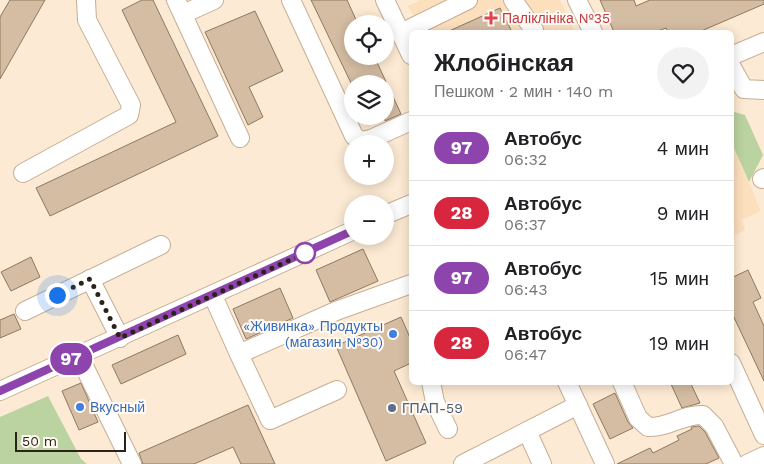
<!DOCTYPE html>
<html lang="ru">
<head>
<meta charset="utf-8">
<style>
	body { margin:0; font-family:"Work Sans",sans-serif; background:#f2f2f2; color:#202124; height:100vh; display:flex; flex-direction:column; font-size:19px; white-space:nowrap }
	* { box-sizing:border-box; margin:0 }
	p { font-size:16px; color:#757577 }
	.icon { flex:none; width:28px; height:28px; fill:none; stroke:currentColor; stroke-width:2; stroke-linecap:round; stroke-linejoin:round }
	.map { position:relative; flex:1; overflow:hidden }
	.details { position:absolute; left:409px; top:30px; width:325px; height:355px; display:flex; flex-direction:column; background:#fff; border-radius:8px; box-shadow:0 2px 12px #0003 }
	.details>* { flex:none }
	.badge { padding:0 10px; border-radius:16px; font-size:18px; line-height:32px }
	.buttons { position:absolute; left:344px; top:15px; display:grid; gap:10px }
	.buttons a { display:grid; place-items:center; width:50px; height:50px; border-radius:50%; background:#fff; box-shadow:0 2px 12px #0003; font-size:25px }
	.scale { position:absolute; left:15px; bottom:12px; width:111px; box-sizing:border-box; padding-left:5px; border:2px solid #2b2218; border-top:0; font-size:14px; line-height:18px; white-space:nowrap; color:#2b2218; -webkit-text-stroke:4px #fffaf4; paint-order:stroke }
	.you { position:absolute; width:25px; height:25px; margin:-12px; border:4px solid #fff; border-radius:50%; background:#1a73e8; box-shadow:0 0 0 8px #1a73e833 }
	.map>.badge { position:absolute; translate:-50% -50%; box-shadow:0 0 0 2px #fff }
	.round { display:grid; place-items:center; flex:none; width:52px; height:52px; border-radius:26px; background:#f2f2f2 }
	.head { display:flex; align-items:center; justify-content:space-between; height:85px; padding:0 25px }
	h1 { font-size:24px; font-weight:700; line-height:38px }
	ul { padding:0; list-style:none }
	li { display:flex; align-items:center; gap:15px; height:65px; padding:0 25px; border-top:1px solid #e0e0e0 }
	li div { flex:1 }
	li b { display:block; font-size:19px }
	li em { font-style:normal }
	li .badge { min-width:55px; font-weight:700; text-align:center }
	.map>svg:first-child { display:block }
	.built { fill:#fcdfbd }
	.green { fill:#bbd3a0 }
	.building { fill:#d5bda3; stroke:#8e785f }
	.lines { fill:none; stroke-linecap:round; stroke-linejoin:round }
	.minor-casing { stroke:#c5ae94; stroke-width:20 }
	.minor { stroke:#fff; stroke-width:18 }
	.line-casing { stroke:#fff; stroke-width:11 }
	.line { stroke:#8e44ad; stroke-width:8 }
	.walk { stroke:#2b2218; stroke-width:5; stroke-dasharray:0 9 }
	.health-dot { fill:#e0444e; stroke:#fffaf4; stroke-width:2 }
	.stop-dot { fill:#fff; stroke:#8e44ad; stroke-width:2.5 }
	.shop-dot { fill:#3f7fe0; stroke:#fffaf4; stroke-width:2 }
	.service-dot { fill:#5c6f8a; stroke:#fffaf4; stroke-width:2 }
	.labels { text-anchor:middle; stroke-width:4; stroke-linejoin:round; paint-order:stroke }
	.health-label { font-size:14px; fill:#be3a42; stroke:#fffaf4; text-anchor:start }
	.shop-label { font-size:14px; fill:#366cbe; stroke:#fffaf4; text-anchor:end }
	.service-label { font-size:14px; fill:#4e5e75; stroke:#fffaf4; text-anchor:start }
</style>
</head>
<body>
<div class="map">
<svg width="764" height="464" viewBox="0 0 764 464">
	<rect width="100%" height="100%" fill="#fdead4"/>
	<g class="built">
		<polygon points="420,0 560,0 575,32 423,32 408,6"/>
		<polygon points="731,141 761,211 742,220 745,230 731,237"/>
	</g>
	<g class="green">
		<polygon points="731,111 745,115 763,155 749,182 731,141"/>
		<polygon points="48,396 81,459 87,464 0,464 0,417"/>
	</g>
	<g class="building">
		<polygon points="10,0 45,0 0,79 0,17"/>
		<polygon points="142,0 153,0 218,136 50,216 36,188 176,122 122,10"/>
		<polygon points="311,0 347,0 358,24 352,24 352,56 374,56 401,114 385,121 385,84 352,85"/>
		<polygon points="600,0 634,0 636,6 650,0 764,0 764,4 699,32 668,32 666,28 655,32 614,32"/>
		<polygon points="500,8 512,32 447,32"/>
		<polygon points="255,11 283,71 249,87 263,117 248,125 205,32"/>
		<polygon points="363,249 378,281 330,302 316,270"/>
		<polygon points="31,257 40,277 11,291 1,272"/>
		<polygon points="748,270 761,298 753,302 764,326 764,381 731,311 731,278"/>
		<polygon points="280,288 293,318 246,339 233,309"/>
		<polygon points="14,314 21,329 0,338 0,320"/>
		<polygon points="401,317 411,340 411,363 394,371 426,443 386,461 336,346"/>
		<polygon points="178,335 186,354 121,384 112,365"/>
		<polygon points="670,382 690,382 700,403 682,408"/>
		<polygon points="81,383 98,422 79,430 62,391"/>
		<polygon points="615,393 628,422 633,428 610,439 593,404"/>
		<polygon points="248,405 275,464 241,464 233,447 194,464 143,464 139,453"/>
		<polygon points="699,426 705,432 719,458 706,464 617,464 650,448 653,453 679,440 677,436 692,429 691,427"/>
	</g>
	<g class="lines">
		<g class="minor-casing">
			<g id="minor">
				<polyline points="176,0 240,138"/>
				<polyline points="291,0 354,136 361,141 371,139 411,121"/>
				<polyline points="385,0 411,55"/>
				<polyline points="513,0 534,30"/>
				<polyline points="577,0 593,32"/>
				<polyline points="183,14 214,0"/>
				<polyline points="401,33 468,0"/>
				<polyline points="731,56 764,42"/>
				<polyline points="731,66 744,89 764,90"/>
				<polyline points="23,173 129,115 131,105 87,20 86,0"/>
				<polyline points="762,179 764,178"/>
				<polyline points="385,215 411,204"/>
				<polyline points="90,279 120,338"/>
				<polyline points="213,296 239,354 336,311 411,284"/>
				<polyline points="25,311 161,245"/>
				<polyline points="239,354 270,420 337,390"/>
				<polyline points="79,356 132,464"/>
				<polyline points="731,363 764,435"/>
				<polyline points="431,382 435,402 448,429"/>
				<polyline points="567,382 605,464"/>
				<path d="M622 382 638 418 648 427C668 428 684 414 703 415L714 426 734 464"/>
				<polyline points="0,391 352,231"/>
				<polyline points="527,431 542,464"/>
				<polyline points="463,464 578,405"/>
				<polyline points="747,464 764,456"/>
			</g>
		</g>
		<use href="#minor" class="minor"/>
	</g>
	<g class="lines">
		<g class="line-casing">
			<polyline id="line" points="0,391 352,231"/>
		</g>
		<use href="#line" class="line"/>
		<polyline class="walk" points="57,295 90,279 120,338 305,253"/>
	</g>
	<path class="health-dot" d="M488.5 10.5h5v5h5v5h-5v5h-5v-5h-5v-5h5z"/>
	<circle class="stop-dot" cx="305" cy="253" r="10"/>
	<g class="shop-dot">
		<circle cx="393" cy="334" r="5"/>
		<circle cx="80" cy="407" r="5"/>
	</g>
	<circle class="service-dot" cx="392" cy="408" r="5"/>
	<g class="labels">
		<g class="health-label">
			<text x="502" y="23">Паліклініка №35</text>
		</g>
		<g class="shop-label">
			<text x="383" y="331">«Живинка» Продукты<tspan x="383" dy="16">(магазин №30)</tspan></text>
			<text x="90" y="412" text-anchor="start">Вкусный</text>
		</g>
		<g class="service-label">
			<text x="402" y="413">ГПАП-59</text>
		</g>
	</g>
</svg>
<div class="buttons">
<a><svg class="icon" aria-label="locate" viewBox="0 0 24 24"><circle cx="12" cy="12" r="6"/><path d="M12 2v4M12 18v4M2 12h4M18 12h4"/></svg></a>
<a><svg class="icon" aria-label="layers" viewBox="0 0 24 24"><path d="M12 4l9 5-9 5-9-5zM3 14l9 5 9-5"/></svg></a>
<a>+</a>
<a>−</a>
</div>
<div class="scale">50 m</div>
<div class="you" style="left:57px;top:295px"></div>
<b class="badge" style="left:71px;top:359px;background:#8e44ad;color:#fff">97</b>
<section class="details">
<div class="head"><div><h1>Жлобінская</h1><p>Пешком · 2 мин · 140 m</p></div><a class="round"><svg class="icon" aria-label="heart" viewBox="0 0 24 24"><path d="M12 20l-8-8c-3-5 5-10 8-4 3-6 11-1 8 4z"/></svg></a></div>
<ul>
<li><span class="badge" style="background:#8e44ad;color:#fff">97</span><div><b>Автобус</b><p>06:32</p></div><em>4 мин</em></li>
<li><span class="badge" style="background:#d7263d;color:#fff">28</span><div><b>Автобус</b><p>06:37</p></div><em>9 мин</em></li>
<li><span class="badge" style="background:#8e44ad;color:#fff">97</span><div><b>Автобус</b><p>06:43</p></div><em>15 мин</em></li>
<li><span class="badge" style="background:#d7263d;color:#fff">28</span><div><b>Автобус</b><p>06:47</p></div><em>19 мин</em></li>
</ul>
</section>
</div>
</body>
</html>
